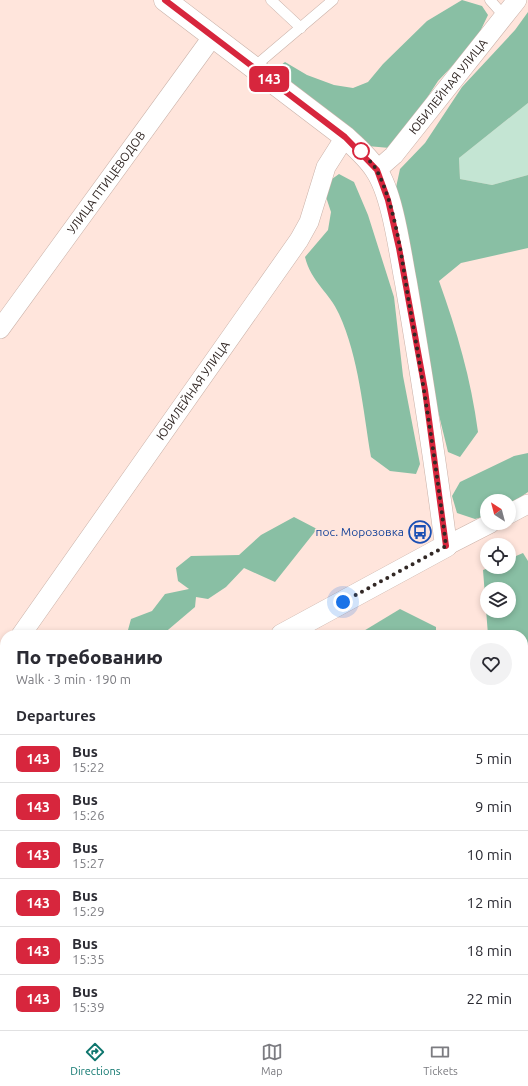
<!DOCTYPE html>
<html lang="en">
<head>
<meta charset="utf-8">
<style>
	body { margin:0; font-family:Ubuntu,sans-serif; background:#f2f2f3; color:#2b2b33; height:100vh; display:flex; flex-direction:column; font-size:15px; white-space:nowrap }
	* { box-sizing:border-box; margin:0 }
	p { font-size:13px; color:#7c7c81 }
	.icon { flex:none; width:22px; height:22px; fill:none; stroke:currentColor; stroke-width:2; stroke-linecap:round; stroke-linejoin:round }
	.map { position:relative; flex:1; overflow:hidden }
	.panel { position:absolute; left:0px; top:630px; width:528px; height:400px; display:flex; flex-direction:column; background:#fff; border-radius:16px 16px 0 0; box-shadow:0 2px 6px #0003 }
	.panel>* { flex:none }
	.badge { padding:0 8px; border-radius:6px; font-size:14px; line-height:26px }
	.needle { width:26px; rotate:324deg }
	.buttons { position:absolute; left:480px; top:494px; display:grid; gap:8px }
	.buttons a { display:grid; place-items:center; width:36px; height:36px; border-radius:50%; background:#fff; box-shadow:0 2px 6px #0003; font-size:20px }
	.you { position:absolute; width:20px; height:20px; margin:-10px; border:3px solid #fff; border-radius:50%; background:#1a73e8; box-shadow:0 0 0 6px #1a73e833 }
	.map>.badge { position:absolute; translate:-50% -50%; box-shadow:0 0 0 2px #fff }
	h2 { padding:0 16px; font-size:15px; line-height:36px }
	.round { display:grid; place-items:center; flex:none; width:42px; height:42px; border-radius:21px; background:#f2f2f3 }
	.summary { display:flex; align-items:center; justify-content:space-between; height:68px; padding:0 16px }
	h1 { font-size:19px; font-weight:800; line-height:30px }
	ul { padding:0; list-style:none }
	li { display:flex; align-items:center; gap:12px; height:48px; padding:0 16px; border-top:1px solid #e1e1e2 }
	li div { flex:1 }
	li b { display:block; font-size:15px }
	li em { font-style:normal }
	li .badge { min-width:44px; font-weight:700; text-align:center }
	.tabs { display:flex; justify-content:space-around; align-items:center; height:56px; border-top:1px solid #e1e1e2; background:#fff; font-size:11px; color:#7c7c81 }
	.tabs a { display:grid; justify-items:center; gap:2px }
	.tabs .active { color:#0f766e }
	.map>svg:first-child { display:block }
	.green { fill:#c4e5d3 }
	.forest { fill:#89bfa4; fill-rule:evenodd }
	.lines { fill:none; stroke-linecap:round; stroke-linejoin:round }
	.lane-casing { stroke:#cab2a9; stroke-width:11 }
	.street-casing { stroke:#cab2a9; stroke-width:20 }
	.secondary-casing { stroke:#cab2a9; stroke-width:23 }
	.path { stroke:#95847e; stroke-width:2.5; stroke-dasharray:1 3; stroke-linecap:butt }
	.lane { stroke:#fff; stroke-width:10 }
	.street { stroke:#fff; stroke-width:19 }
	.secondary { stroke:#fff; stroke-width:22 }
	.line-casing { stroke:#fff; stroke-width:9 }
	.line { stroke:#d7263d; stroke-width:6 }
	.walk { stroke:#322825; stroke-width:4; stroke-dasharray:0 7.2 }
	.stop-dot { fill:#fff; stroke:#d7263d; stroke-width:2 }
	.labels { text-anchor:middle; stroke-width:3.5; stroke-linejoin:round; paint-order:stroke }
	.street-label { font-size:12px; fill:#322825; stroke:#ffe5dc }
	.transit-label { font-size:12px; fill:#164399; stroke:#ffe5dc; text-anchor:end }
</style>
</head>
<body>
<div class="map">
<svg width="528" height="1030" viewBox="0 0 528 1030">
	<rect width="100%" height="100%" fill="#ffe5dc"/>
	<polygon class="green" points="528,103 528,175 492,185 460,179 459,158"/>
	<g class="forest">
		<polygon points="462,0 482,6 488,15 475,42 438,81 408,127 390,148 367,146 286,83 276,69 285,62 307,75 334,85 353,88 368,82 383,64 427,21"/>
		<path d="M528 12V103L459 158 460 179 492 185 528 175V248L461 263 439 281C457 331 471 379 478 432L460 457 448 452 434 395 395 192 400 169 425 143 462 87 515 30Z"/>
		<path d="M339 174 354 182 368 215 394 297 403 376 420 464 416 474 390 471 371 457C363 410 359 358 339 314 330 293 311 282 305 257L328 230 331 212 326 197 332 179Z"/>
		<polygon points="528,453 528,492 509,505 509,501 487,501 487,516 475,519 457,513 452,496 460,482 514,456"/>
		<polygon points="294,517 317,529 275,582 244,568 226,587 208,599 196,597 195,607 162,635 133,635 128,630 131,619 152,611 165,594 189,589 178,581 176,568 191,556 239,555 261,535"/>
		<path d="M523 553 528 561V776L523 780V635H488L483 570 491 567H509V559ZM487 589H509V611H487Z"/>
		<polygon points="400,609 436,627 436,635 357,635"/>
		<polygon points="5,713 5,751 0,754 0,719"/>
		<polygon points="5,818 5,902 0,904 0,830"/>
		<polygon points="528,896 528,945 523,950 523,909"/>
		<polygon points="357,1025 432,1025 430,1028 433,1030 361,1030"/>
	</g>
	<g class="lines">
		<g class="lane-casing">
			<g id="lane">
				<polyline points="271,0 301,28"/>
				<polyline points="490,0 505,17"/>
				<polyline points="254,67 333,0"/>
				<polyline points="523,893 525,897 523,898"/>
				<polyline points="154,1025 157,1030"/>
			</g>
		</g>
		<g class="street-casing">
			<g id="street">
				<path id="s1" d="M377 170 394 155 517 0"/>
				<path id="s2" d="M0 329 213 36"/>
				<polyline points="509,514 528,504"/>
				<polyline points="446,546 491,523"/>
				<path id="s3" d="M21 635 299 240 309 222 326 167 345 137"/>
				<polyline points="0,665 5,658"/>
				<polyline points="340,1025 344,1030"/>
				<polyline points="308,1030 314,1025"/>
			</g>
		</g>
		<g class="secondary-casing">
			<g id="secondary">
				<path d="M165 0 345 137C356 147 368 157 376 170 393 195 400 253 406 283 421 371 435 458 446 546L282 635"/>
				<polyline points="0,792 5,789"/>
			</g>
		</g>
		<g class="path">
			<polyline points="0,884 5,888"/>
			<polyline points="68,1030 87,1025"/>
		</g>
		<use href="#lane" class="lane"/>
		<use href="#street" class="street"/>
		<use href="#secondary" class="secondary"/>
	</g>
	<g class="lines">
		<g class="line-casing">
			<polyline id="line" points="165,0 345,137 377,170 388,200 399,248 425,390 446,546"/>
		</g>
		<use href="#line" class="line"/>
		<path class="walk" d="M343 602 446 546C436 463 423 380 408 297 402 259 395 205 377 171 373 163 365 157 360 150L361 151"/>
	</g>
	<defs>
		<g id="bus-ring" transform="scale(1.15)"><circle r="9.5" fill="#ffe5dc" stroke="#1a4fb4" stroke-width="1.5"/><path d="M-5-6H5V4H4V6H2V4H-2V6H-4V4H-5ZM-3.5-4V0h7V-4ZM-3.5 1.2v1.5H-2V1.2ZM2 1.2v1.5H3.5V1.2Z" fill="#1a4fb4"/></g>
	</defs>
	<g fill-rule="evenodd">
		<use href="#bus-ring" x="420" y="532"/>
	</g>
	<circle class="stop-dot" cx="361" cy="151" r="8"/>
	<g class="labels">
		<g class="street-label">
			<text dy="4" stroke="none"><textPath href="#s1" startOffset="110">ЮБИЛЕЙНАЯ УЛИЦА</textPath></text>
			<text dy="4" stroke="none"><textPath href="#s2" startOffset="181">УЛИЦА ПТИЦЕВОДОВ</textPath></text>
			<text dy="4" stroke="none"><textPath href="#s3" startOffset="299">ЮБИЛЕЙНАЯ УЛИЦА</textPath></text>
		</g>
		<g class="transit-label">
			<text x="404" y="536">пос. Морозовка</text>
		</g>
	</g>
</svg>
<div class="buttons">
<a><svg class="needle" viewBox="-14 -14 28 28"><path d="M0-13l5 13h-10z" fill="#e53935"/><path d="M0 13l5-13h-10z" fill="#7c7c81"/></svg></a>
<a><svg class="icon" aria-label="locate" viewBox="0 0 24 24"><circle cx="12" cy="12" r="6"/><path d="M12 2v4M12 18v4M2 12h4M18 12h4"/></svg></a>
<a><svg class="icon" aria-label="layers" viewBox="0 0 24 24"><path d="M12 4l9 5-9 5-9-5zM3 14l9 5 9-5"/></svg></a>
</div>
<div class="you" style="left:343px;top:602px"></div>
<b class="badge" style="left:269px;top:79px;background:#d7263d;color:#fff">143</b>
<section class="panel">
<div class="summary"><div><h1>По требованию</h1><p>Walk · 3 min · 190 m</p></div><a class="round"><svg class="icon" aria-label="heart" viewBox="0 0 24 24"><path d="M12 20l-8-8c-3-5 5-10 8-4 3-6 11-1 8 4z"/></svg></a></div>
<h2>Departures</h2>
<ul>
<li><span class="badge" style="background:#d7263d;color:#fff">143</span><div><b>Bus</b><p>15:22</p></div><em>5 min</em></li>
<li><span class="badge" style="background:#d7263d;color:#fff">143</span><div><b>Bus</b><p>15:26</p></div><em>9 min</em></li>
<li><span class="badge" style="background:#d7263d;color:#fff">143</span><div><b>Bus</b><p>15:27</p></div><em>10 min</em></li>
<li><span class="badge" style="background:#d7263d;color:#fff">143</span><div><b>Bus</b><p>15:29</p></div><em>12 min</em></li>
<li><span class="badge" style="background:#d7263d;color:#fff">143</span><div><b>Bus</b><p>15:35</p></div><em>18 min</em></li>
<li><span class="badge" style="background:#d7263d;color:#fff">143</span><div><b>Bus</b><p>15:39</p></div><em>22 min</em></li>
</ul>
</section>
</div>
<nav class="tabs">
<a class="active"><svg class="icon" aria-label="directions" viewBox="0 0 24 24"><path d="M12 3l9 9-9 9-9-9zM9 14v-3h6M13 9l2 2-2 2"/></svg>Directions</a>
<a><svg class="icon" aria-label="map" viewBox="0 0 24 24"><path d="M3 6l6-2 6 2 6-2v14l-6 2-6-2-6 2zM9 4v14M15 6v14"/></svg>Map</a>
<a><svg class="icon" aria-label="tickets" viewBox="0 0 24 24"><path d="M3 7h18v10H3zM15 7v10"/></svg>Tickets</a>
</nav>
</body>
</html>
